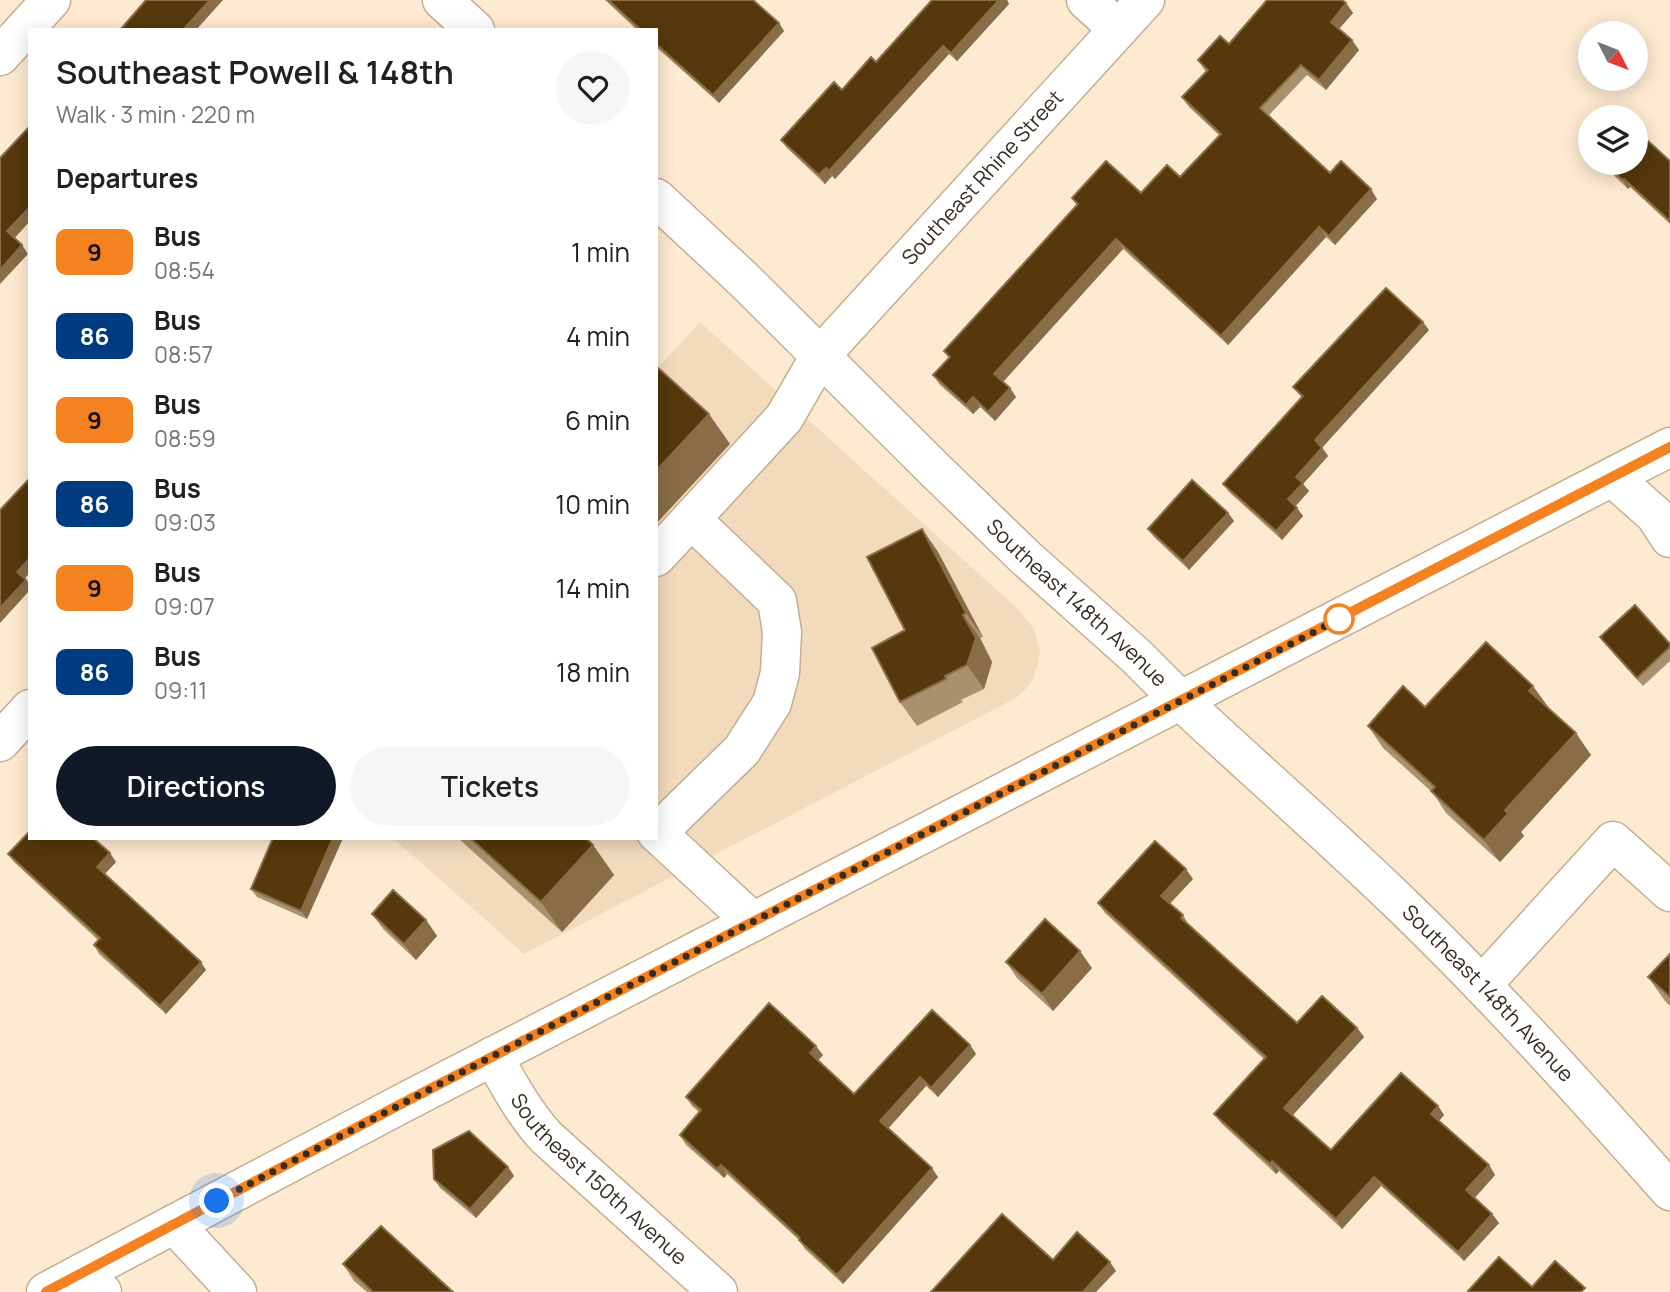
<!DOCTYPE html>
<html lang="en">
<head>
<meta charset="utf-8">
<style>
	body { margin:0; font-family:Manrope,sans-serif; background:#f6f6f6; color:#202124; height:100vh; display:flex; flex-direction:column; font-size:26px; white-space:nowrap }
	* { box-sizing:border-box; margin:0 }
	p { font-size:23px; color:#757577 }
	.icon { flex:none; width:38px; height:38px; fill:none; stroke:currentColor; stroke-width:2; stroke-linecap:round; stroke-linejoin:round }
	.map { position:relative; flex:1; overflow:hidden }
	.sheet { position:absolute; left:28px; top:28px; width:630px; height:812px; display:flex; flex-direction:column; background:#fff; border-radius:0px; box-shadow:0 4px 18px #0003 }
	.sheet>* { flex:none }
	.badge { padding:0 14px; border-radius:10px; font-size:24px; line-height:46px }
	.needle { width:46px; rotate:132deg }
	.fabs { position:absolute; left:1578px; top:21px; display:grid; gap:14px }
	.fabs a { display:grid; place-items:center; width:70px; height:70px; border-radius:50%; background:#fff; box-shadow:0 4px 18px #0003; font-size:35px }
	.you { position:absolute; width:35px; height:35px; margin:-18px; border:5px solid #fff; border-radius:50%; background:#1a73e8; box-shadow:0 0 0 10px #1a73e833 }
	.map>.badge { position:absolute; translate:-50% -50%; box-shadow:0 0 0 4px #fff }
	h2 { padding:0 28px; font-size:26px; line-height:63px }
	.round { display:grid; place-items:center; flex:none; width:74px; height:74px; border-radius:37px; background:#f6f6f6 }
	.headline { display:flex; align-items:center; justify-content:space-between; height:119px; padding:0 28px }
	h1 { font-size:33px; font-weight:600; line-height:52px }
	.button { display:flex; gap:14px; margin-top:auto; padding:14px 28px }
	.button a { flex:1; height:80px; border-radius:42px; background:#111827; color:#fff; font-size:28px; font-weight:600; line-height:80px; text-align:center }
	.button a+a { background:#f6f6f6; color:#202124 }
	ul { padding:0; list-style:none }
	li { display:flex; align-items:center; gap:21px; height:84px; padding:0 28px }
	li div { flex:1 }
	li b { display:block; font-size:26px }
	li em { font-style:normal }
	li .badge { min-width:77px; font-weight:700; text-align:center }
	.map>svg:first-child { display:block }
	.built { fill:#f2dbbd }
	.lines { fill:none; stroke-linecap:round; stroke-linejoin:round }
	.minor-casing { stroke:#c6ad8f; stroke-width:41 }
	.major-casing { stroke:#c6ad8f; stroke-width:41 }
	.minor { stroke:#fff; stroke-width:38 }
	.major { stroke:#fff; stroke-width:38 }
	.wall { fill:#aa916e }
	.shaded-wall { fill:#886d46 }
	.building { fill:#55380b; stroke:#886d46; stroke-width:2 }
	.line-casing { stroke:#fff; stroke-width:16 }
	.line { stroke:#f58220; stroke-width:10 }
	.walk { stroke:#362d21; stroke-width:7; stroke-dasharray:0 12.6 }
	.stop-dot { fill:#fff; stroke:#f58220; stroke-width:3.5 }
	.labels { text-anchor:middle; stroke-width:7; stroke-linejoin:round; paint-order:stroke }
	.street-label { font-size:21px; fill:#362d21; stroke:#feead1 }
</style>
</head>
<body>
<div class="map">
<svg width="1670" height="1292" viewBox="0 0 1670 1292">
	<rect width="100%" height="100%" fill="#feead1"/>
	<polygon class="built" points="700,322 1019,610 1034,629 1040,652 1038,665 1034,678 1026,689 1016,698 524,954 393,838 656,838 656,370"/>
	<g class="lines">
		<g class="minor-casing">
			<g id="minor">
				<polyline points="442,0 475,30"/>
				<polyline points="1086,0 1118,29"/>
				<polyline points="0,56 51,0"/>
				<path id="s1" d="M656 198 743 279 936 471 1026 558 1136 656 1181 701"/>
				<polyline points="1612,477 1655,515 1670,538"/>
				<path id="s2" d="M656 557 784 418 820 356 1145 0"/>
				<polyline points="0,742 30,709"/>
				<polyline points="656,832 753,922"/>
				<polyline points="657,833 742,750 772,703 780,673 782,632 777,601 691,519"/>
				<polyline points="1482,985 1613,841 1670,892"/>
				<path id="s3" d="M493 1056C509 1085 524 1113 546 1137L718 1292"/>
				<polyline points="174,1224 237,1292"/>
				<polyline points="82,1273 102,1292"/>
			</g>
		</g>
		<g class="major-casing">
			<g id="major">
				<path id="s4" d="M1181 701C1255 770 1332 837 1404 907 1497 997 1584 1094 1670 1191"/>
				<polyline points="46,1292 401,1104 1670,447"/>
			</g>
		</g>
		<use href="#minor" class="minor"/>
		<use href="#major" class="major"/>
	</g>
	<g class="wall">
		<polygon points="605,0 753,0 779,23 784,31 719,103 656,47 656,30 637,30"/>
		<polygon points="932,0 1007,0 1009,4 957,61 949,54 835,179 832,176 825,184 787,148 781,140 876,62"/>
		<polygon points="1346,3 1353,13 1339,29 1359,50 1326,90 1307,75 1269,115 1330,173 1377,199 1335,245 1326,237 1228,345 1123,249 1003,382 1010,388 1016,397 995,421 980,407 973,414 940,385 933,375 949,358 944,351 1077,206 1072,198 1141,193 1180,177 1220,136 1189,107 1182,97 1206,72 1198,60 1229,44"/>
		<polygon points="1670,161 1670,224 1630,187 1628,189 1606,168 1602,163"/>
		<polygon points="1429,330 1322,447 1328,456 1303,484 1309,491 1295,506 1303,516 1282,540 1229,492 1223,484 1302,398 1293,387"/>
		<polygon points="1228,513 1234,521 1189,570 1154,537 1148,529"/>
		<polygon points="922,529 938,552 983,637 980,638 992,662 984,689 961,700 963,702 917,726 900,702 905,630"/>
		<polygon points="1600,637 1670,644 1670,661 1643,686 1606,645"/>
		<polygon points="1425,707 1549,708 1591,755 1521,832 1524,836 1500,862 1446,813 1433,793 1383,748 1368,726"/>
		<polygon points="273,838 343,838 307,919 257,897 251,889"/>
		<polygon points="458,838 586,838 593,845 614,875 562,932"/>
		<polygon points="8,854 116,862 104,874 206,970 166,1014 99,954 94,945 98,940 14,862"/>
		<polygon points="1193,879 1170,904 1183,915 1189,925 1297,1023 1357,1028 1364,1037 1293,1115 1331,1150 1438,1106 1444,1115 1439,1121 1489,1165 1495,1175 1474,1198 1492,1214 1499,1223 1464,1261 1381,1186 1342,1229 1279,1171 1276,1174 1221,1123 1214,1114 1264,1059 1105,913 1098,903"/>
		<polygon points="372,914 426,920 437,936 416,960 384,930"/>
		<polygon points="1670,954 1670,1006 1665,1001 1648,977"/>
		<polygon points="1006,962 1092,968 1053,1011 1017,978"/>
		<polygon points="970,1045 976,1054 938,1097 926,1086 888,1128 938,1177 843,1284 805,1249 799,1240 727,1174 724,1178 686,1145 680,1135 700,1113 692,1106 686,1097 823,1055 818,1061 854,1094"/>
		<polygon points="508,1167 514,1176 476,1218 440,1188 434,1179"/>
		<polygon points="343,1264 453,1292 367,1292 354,1281"/>
	</g>
	<g class="shaded-wall">
		<polygon points="210,0 223,0 196,30 183,30"/>
		<polygon points="999,0 1007,0 1009,4 957,61 951,53"/>
		<polygon points="1346,3 1353,13 1337,31 1331,22"/>
		<polygon points="779,23 784,31 719,103 713,95"/>
		<polygon points="1352,40 1359,50 1326,90 1319,80"/>
		<polygon points="943,46 949,54 835,179 829,171"/>
		<polygon points="826,168 832,176 825,184 819,175"/>
		<polygon points="1624,179 1630,187 1628,189 1623,180"/>
		<polygon points="1371,189 1377,199 1335,245 1329,236"/>
		<polygon points="30,207 30,221 13,240 7,231"/>
		<polygon points="1319,227 1326,237 1228,345 1221,336"/>
		<polygon points="1116,239 1123,249 1001,384 994,374"/>
		<polygon points="22,245 28,254 0,284 0,270"/>
		<polygon points="1423,322 1429,330 1321,449 1315,440"/>
		<polygon points="1010,388 1016,397 995,421 988,412"/>
		<polygon points="973,397 980,407 973,414 966,405"/>
		<polygon points="709,414 730,444 656,524 656,471"/>
		<polygon points="1322,448 1328,456 1303,484 1309,491 1294,508 1288,499 1296,477"/>
		<polygon points="1297,508 1303,516 1282,540 1276,531"/>
		<polygon points="1228,513 1234,521 1189,570 1183,561"/>
		<polygon points="922,529 938,552 983,637 966,613"/>
		<polygon points="30,558 30,573 23,580 17,572"/>
		<polygon points="26,580 30,585 30,590 0,623 0,608"/>
		<polygon points="963,615 980,638 992,662 984,689 967,665"/>
		<polygon points="1533,686 1549,708 1545,713 1529,691"/>
		<polygon points="1576,733 1591,755 1521,832 1524,836 1500,862 1484,840 1505,810"/>
		<polygon points="333,838 343,838 307,919 301,911"/>
		<polygon points="593,845 614,875 562,932 541,902"/>
		<polygon points="110,853 116,862 103,876 97,867"/>
		<polygon points="1186,869 1193,879 1168,905 1161,896"/>
		<polygon points="426,920 437,936 416,960 404,944"/>
		<polygon points="1080,951 1092,968 1053,1011 1042,994"/>
		<polygon points="201,962 206,970 166,1014 160,1006"/>
		<polygon points="1357,1028 1364,1037 1291,1117 1284,1108"/>
		<polygon points="970,1045 976,1054 938,1097 931,1088"/>
		<polygon points="816,1046 823,1055 816,1062 810,1053"/>
		<polygon points="920,1077 926,1086 887,1130 880,1121"/>
		<polygon points="1438,1106 1444,1115 1437,1123 1431,1114"/>
		<polygon points="1272,1161 1279,1171 1276,1174 1270,1164"/>
		<polygon points="721,1165 727,1174 724,1178 717,1169"/>
		<polygon points="1489,1165 1495,1175 1473,1200 1466,1190"/>
		<polygon points="508,1167 514,1176 476,1218 470,1209"/>
		<polygon points="932,1168 938,1177 843,1284 837,1275"/>
		<polygon points="1374,1177 1381,1186 1342,1229 1336,1219"/>
		<polygon points="1492,1214 1499,1223 1464,1261 1458,1252"/>
		<polygon points="1110,1262 1116,1271 1096,1292 1083,1292"/>
	</g>
	<g class="building">
		<polygon points="146,0 210,0 183,30 120,30"/>
		<polygon points="608,0 753,0 779,23 713,95 656,44 656,30 641,30"/>
		<polygon points="932,0 999,0 951,53 943,46 829,171 826,168 819,175 781,140 834,82 842,90 871,57 876,62"/>
		<polygon points="1267,0 1342,0 1346,3 1331,22 1352,40 1319,80 1301,65 1260,108 1330,173 1341,161 1371,189 1329,236 1319,227 1221,336 1116,239 994,374 1010,388 988,412 973,397 966,405 933,375 950,357 944,351 1078,204 1072,198 1106,161 1141,193 1167,165 1180,177 1221,134 1182,97 1208,70 1198,60 1220,36 1229,44"/>
		<polygon points="30,126 30,207 7,231 22,245 0,270 0,158"/>
		<polygon points="1636,130 1670,161 1670,221 1624,179 1623,180 1603,163 1636,163"/>
		<polygon points="1386,288 1423,322 1315,440 1322,448 1296,477 1303,483 1288,499 1297,508 1276,531 1223,484 1303,396 1293,387"/>
		<polygon points="656,366 709,414 656,471"/>
		<polygon points="30,478 30,558 17,572 26,580 0,608 0,510"/>
		<polygon points="1192,480 1228,513 1183,561 1148,529"/>
		<polygon points="922,529 966,613 963,615 976,638 967,665 945,676 946,679 900,702 872,648 905,630 867,557"/>
		<polygon points="1635,605 1670,644 1670,647 1637,678 1600,637"/>
		<polygon points="1486,642 1533,686 1529,691 1576,733 1505,810 1508,814 1484,840 1431,791 1435,787 1368,726 1403,686 1425,707"/>
		<polygon points="30,831 30,838 93,838 110,853 97,867 201,962 160,1006 94,945 100,938 8,854"/>
		<polygon points="273,838 333,838 301,911 251,889"/>
		<polygon points="470,838 586,838 593,845 541,902"/>
		<polygon points="1155,841 1186,869 1161,896 1183,915 1181,918 1297,1023 1322,996 1357,1028 1284,1108 1331,1150 1401,1073 1438,1106 1431,1114 1489,1165 1466,1190 1492,1214 1458,1252 1374,1177 1336,1219 1272,1161 1270,1164 1214,1114 1266,1057 1098,903"/>
		<polygon points="393,890 426,920 404,944 372,914"/>
		<polygon points="1045,919 1080,951 1042,994 1006,962"/>
		<polygon points="1670,954 1670,997 1648,977"/>
		<polygon points="769,1003 816,1046 810,1053 854,1094 932,1010 970,1045 931,1088 920,1077 880,1121 932,1168 837,1275 799,1240 800,1238 721,1165 717,1169 680,1135 701,1110 686,1097"/>
		<polygon points="469,1131 508,1167 470,1209 434,1179 433,1150"/>
		<polygon points="1002,1214 1053,1260 1077,1232 1110,1262 1083,1292 931,1292"/>
		<polygon points="381,1226 453,1292 373,1292 343,1264"/>
		<polygon points="1499,1257 1532,1287 1555,1261 1585,1288 1581,1292 1469,1292 1468,1291"/>
	</g>
	<g class="lines">
		<g class="line-casing">
			<polyline id="line" points="46,1292 401,1104 1670,447"/>
		</g>
		<use href="#line" class="line"/>
		<polyline class="walk" points="217,1201 493,1056 1339,619"/>
	</g>
	<circle class="stop-dot" cx="1339" cy="619" r="14"/>
	<g class="labels">
		<g class="street-label">
			<text dy="7" stroke="none"><textPath href="#s2" startOffset="502">Southeast Rhine Street</textPath></text>
			<text dy="7" stroke="none"><textPath href="#s1" startOffset="584">Southeast 148th Avenue</textPath></text>
			<text dy="7" stroke="none"><textPath href="#s4" startOffset="424">Southeast 148th Avenue</textPath></text>
			<text dy="7" stroke="none"><textPath href="#s3" startOffset="164">Southeast 150th Avenue</textPath></text>
		</g>
	</g>
</svg>
<div class="fabs">
<a><svg class="needle" viewBox="-14 -14 28 28"><path d="M0-13l5 13h-10z" fill="#e53935"/><path d="M0 13l5-13h-10z" fill="#757577"/></svg></a>
<a><svg class="icon" aria-label="layers" viewBox="0 0 24 24"><path d="M12 4l9 5-9 5-9-5zM3 14l9 5 9-5"/></svg></a>
</div>
<div class="you" style="left:217px;top:1201px"></div>
<section class="sheet">
<div class="headline"><div><h1>Southeast Powell &amp; 148th</h1><p>Walk · 3 min · 220 m</p></div><a class="round"><svg class="icon" aria-label="heart" viewBox="0 0 24 24"><path d="M12 20l-8-8c-3-5 5-10 8-4 3-6 11-1 8 4z"/></svg></a></div>
<h2>Departures</h2>
<ul>
<li><span class="badge" style="background:#f58220;color:#111">9</span><div><b>Bus</b><p>08:54</p></div><em>1 min</em></li>
<li><span class="badge" style="background:#003b80;color:#fff">86</span><div><b>Bus</b><p>08:57</p></div><em>4 min</em></li>
<li><span class="badge" style="background:#f58220;color:#111">9</span><div><b>Bus</b><p>08:59</p></div><em>6 min</em></li>
<li><span class="badge" style="background:#003b80;color:#fff">86</span><div><b>Bus</b><p>09:03</p></div><em>10 min</em></li>
<li><span class="badge" style="background:#f58220;color:#111">9</span><div><b>Bus</b><p>09:07</p></div><em>14 min</em></li>
<li><span class="badge" style="background:#003b80;color:#fff">86</span><div><b>Bus</b><p>09:11</p></div><em>18 min</em></li>
</ul>
<div class="button"><a>Directions</a><a>Tickets</a></div>
</section>
</div>
</body>
</html>
